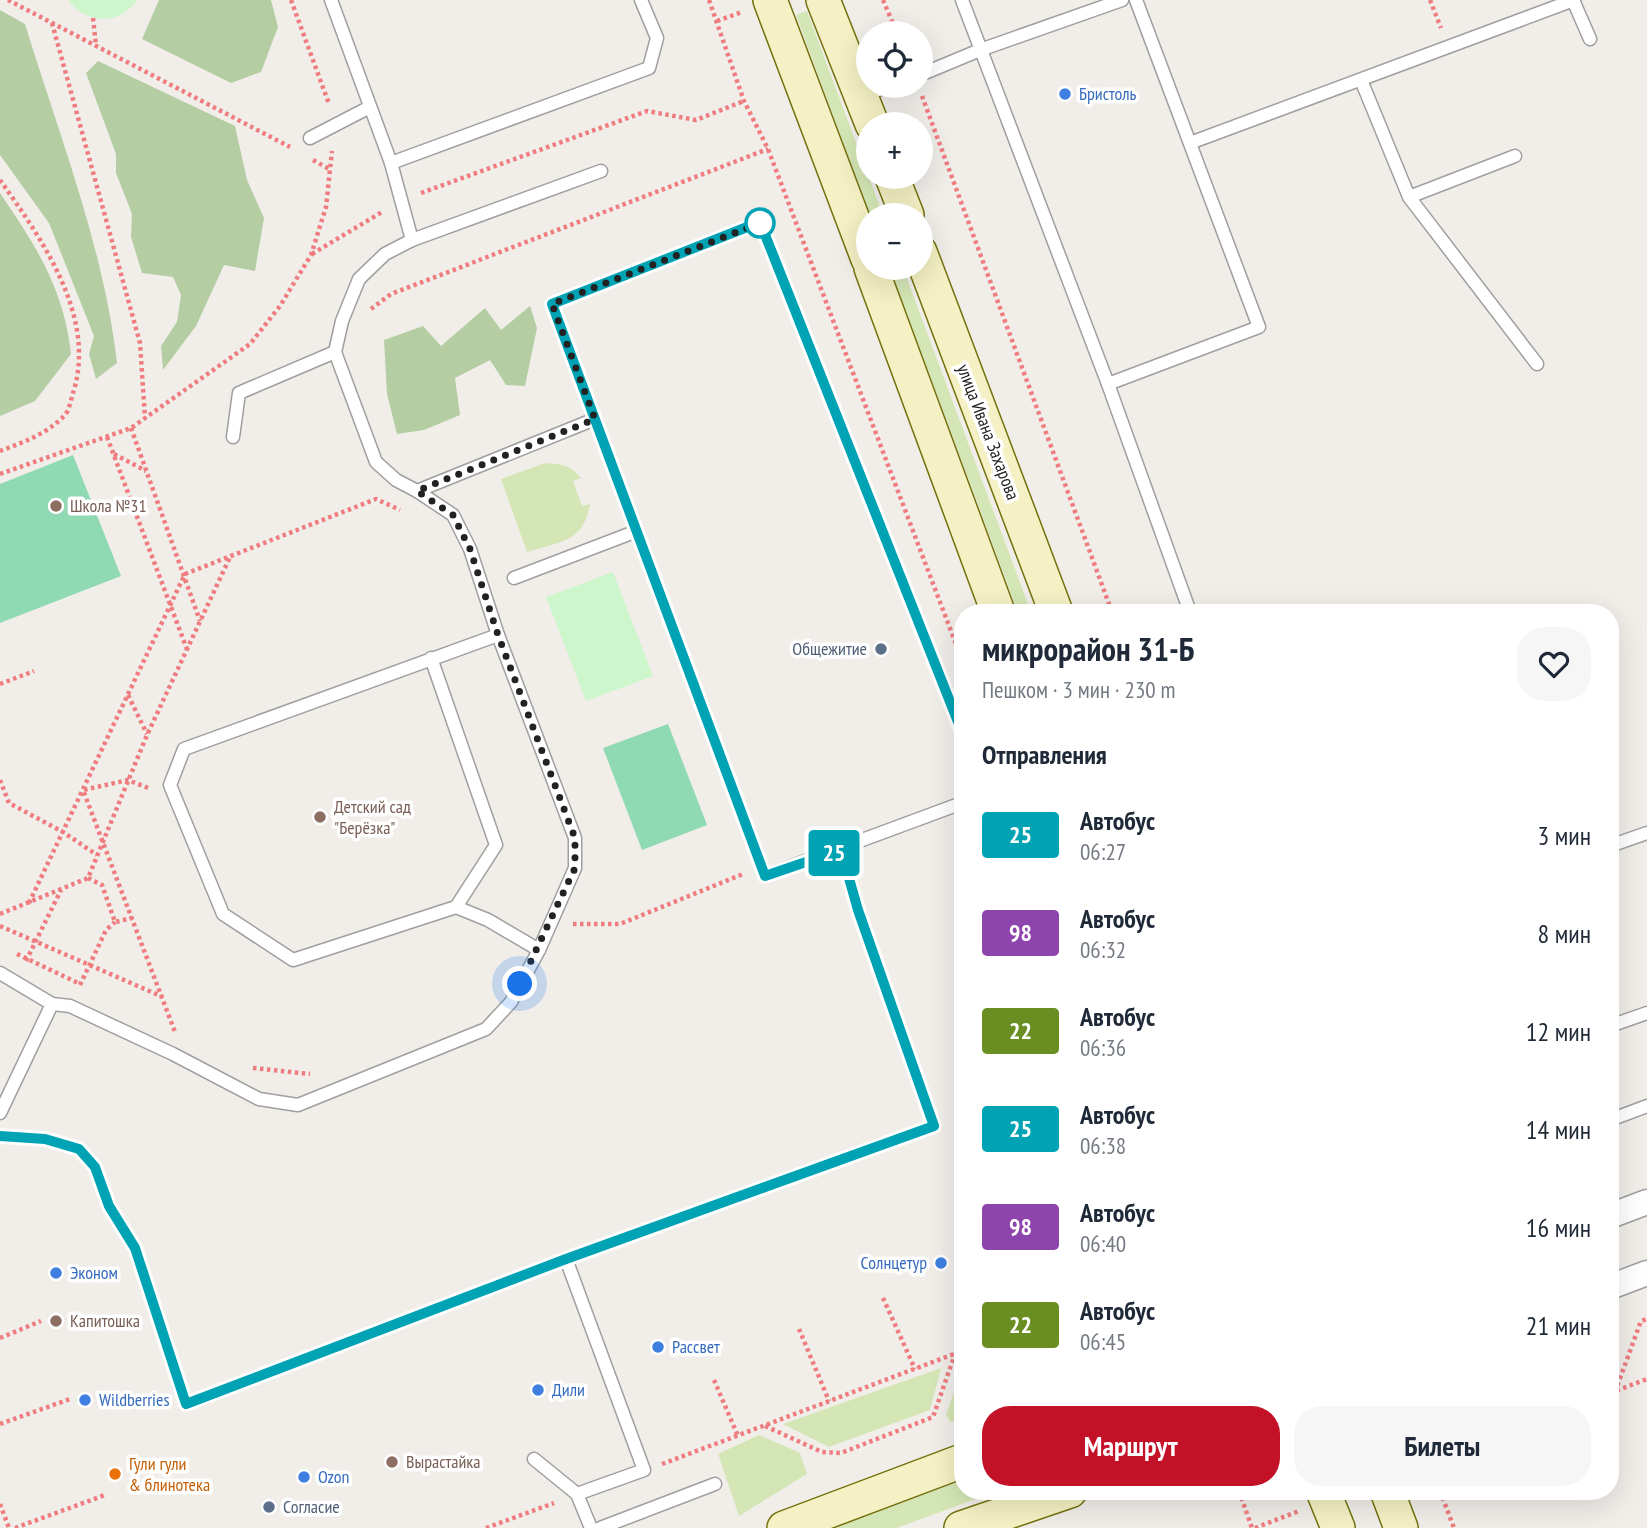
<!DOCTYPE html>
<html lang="ru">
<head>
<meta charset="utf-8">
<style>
	body { margin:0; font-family:"PT Sans Narrow",sans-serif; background:#f6f6f7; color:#1f2937; height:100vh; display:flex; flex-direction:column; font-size:26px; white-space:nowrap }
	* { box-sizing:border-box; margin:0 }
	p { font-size:23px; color:#747a83 }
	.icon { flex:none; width:38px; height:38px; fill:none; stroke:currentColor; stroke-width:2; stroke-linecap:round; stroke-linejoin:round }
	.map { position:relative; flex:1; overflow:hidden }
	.panel { position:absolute; left:954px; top:604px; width:665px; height:896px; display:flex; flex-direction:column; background:#fff; border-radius:28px; box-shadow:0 7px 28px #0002 }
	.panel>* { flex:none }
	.badge { padding:0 14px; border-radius:5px; font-size:24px; line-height:46px }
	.controls { position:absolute; left:856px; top:21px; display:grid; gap:14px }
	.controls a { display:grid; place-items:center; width:77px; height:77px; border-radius:50%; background:#fff; box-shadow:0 7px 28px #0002; font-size:35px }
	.you { position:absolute; width:35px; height:35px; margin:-18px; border:5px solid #fff; border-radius:50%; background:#1a73e8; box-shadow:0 0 0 10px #1a73e833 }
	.map>.badge { position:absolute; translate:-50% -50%; box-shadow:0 0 0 4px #fff }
	h2 { padding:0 28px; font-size:26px; line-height:63px }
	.round { display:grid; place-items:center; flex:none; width:74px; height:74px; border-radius:28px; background:#f6f6f7 }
	.headline { display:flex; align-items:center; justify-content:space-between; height:119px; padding:0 28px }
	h1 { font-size:33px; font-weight:600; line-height:52px }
	.cta { display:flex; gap:14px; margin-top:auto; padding:14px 28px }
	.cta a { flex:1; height:80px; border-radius:28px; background:#c31128; color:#fff; font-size:28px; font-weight:600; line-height:80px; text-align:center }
	.cta a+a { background:#f6f6f7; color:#1f2937 }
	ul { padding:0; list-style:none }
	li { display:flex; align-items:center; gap:21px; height:98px; padding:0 28px }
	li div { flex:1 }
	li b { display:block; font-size:26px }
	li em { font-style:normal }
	li .badge { min-width:77px; font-weight:700; text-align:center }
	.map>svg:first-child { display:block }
	.grass { fill:#d4e6b5 }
	.forest { fill:#b4cda2 }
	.park { fill:#cef6cc }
	.pitch { fill:#8fd9b3 }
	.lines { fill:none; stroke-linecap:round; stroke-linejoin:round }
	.service-casing { stroke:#9f9f9f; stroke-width:15 }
	.minor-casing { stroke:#9f9f9f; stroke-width:27 }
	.secondary-casing { stroke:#74710e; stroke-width:36 }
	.path { stroke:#ef7d80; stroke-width:4.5; stroke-dasharray:3.5 3.5; stroke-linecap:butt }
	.service { stroke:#fff; stroke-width:12 }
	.minor { stroke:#fff; stroke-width:24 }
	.secondary { stroke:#f5f1c4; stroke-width:33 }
	.line-casing { stroke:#fff; stroke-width:16 }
	.line { stroke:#00a3b4; stroke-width:10 }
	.walk { stroke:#222; stroke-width:7; stroke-dasharray:0 12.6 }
	.shop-dot { fill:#3f7fe0; stroke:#fff; stroke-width:2.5 }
	.stop-dot { fill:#fff; stroke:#00a3b4; stroke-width:3.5 }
	.education-dot { fill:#8d6e63; stroke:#fff; stroke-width:2.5 }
	.service-dot { fill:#5c6f8a; stroke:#fff; stroke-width:2.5 }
	.food-dot { fill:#e8710a; stroke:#fff; stroke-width:2.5 }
	.labels { text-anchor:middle; stroke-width:7; stroke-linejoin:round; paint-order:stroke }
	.shop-label { font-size:18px; fill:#366cbe; stroke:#fff; text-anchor:start }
	.street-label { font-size:18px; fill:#222; stroke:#fff }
	.education-label { font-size:18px; fill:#785e54; stroke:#fff; text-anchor:start }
	.service-label { font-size:18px; fill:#4e5e75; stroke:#fff; text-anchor:end }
	.food-label { font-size:18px; fill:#c56008; stroke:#fff; text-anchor:start }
</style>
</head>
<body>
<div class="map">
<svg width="1647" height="1528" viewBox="0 0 1647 1528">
	<rect width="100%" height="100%" fill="#f1eeea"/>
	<g class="grass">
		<polygon points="807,11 883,215 870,215 796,15"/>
		<polygon points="890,268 903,268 1031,612 1018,612"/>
		<path d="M545 463C561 464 571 465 581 478L573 481 582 506 590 504C584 542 560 542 527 552L501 479Z"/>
		<polygon points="941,1368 930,1410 829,1447 783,1424"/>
		<polygon points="962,1370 962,1420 950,1422 946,1414"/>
		<polygon points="759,1435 800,1453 807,1474 739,1516 718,1454"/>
		<polygon points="962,1480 962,1491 997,1491 897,1528 834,1528"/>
	</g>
	<g class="forest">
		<polygon points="159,0 271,0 278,27 261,72 231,83 142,39"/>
		<path d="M0 10 25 24C59 135 104 248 117 363L96 379 89 354 94 336 49 223 0 155Z"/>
		<polygon points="98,61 235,126 247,180 264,218 255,271 224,265 196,326 163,370 161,346 177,322 181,295 173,277 142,273 131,237 132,214 116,173 116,154 86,73"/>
		<path d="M0 193C36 246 64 289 71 354L35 401 0 416Z"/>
		<polygon points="530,306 537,328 525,386 506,385 490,360 455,378 460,415 424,430 397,434 387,394 384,340 423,326 441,346 485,308 501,330"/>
	</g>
	<g class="park">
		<path d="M68 0H137C120 26 85 24 68 0Z"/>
		<polygon points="613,572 653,676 586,701 546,597"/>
	</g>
	<g class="pitch">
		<polygon points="73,455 121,576 0,623 0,484"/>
		<polygon points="668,724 707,825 642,850 603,748"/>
	</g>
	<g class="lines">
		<g class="service-casing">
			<g id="service">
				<polyline points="331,0 391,163 412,240 385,254 359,279 342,321 335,352 376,462 396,480 417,491 595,419"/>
				<polyline points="962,0 1108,384 1190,612"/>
				<polyline points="1573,0 1590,39"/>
				<polyline points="920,75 980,50 1122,0"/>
				<polyline points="1361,80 1409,197 1515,156"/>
				<polyline points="862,96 889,86"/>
				<polyline points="310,138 370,107"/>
				<polyline points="1190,143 1574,0"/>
				<polyline points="391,163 649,68 657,38 641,0"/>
				<polyline points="1409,197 1537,364"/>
				<polyline points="412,240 601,171"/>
				<polyline points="1108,384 1259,327 1136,0"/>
				<polyline points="233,437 239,393 335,352"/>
				<polyline points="514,578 637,531"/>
				<polyline points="431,658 496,845 456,907 293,960 223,914 170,785 184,749 498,635"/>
				<polyline points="962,732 760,222 552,304 765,876 962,803"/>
				<polyline points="1610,846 1647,833"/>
				<polyline points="456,907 488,920 539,950"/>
				<polyline points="0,973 52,1004 70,1006 173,1054 259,1099 298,1105 486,1029 511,1002 539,950 575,868 575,838 498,635 470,549 453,515 417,491"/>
				<polyline points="1610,1026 1647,1013"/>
				<polyline points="0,1113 52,1004"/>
				<polyline points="1610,1120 1647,1106"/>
				<polyline points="0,1136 45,1139 79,1149 95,1167 109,1206 135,1248 186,1404 566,1259 934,1126 858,910 841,850"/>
				<polyline points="566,1259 644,1470 577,1494"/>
				<polyline points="534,1459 577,1494 591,1528"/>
				<polyline points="600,1528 715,1484"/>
			</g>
		</g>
		<g class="minor-casing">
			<g id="minor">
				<polyline points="1610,1216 1647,1202"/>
				<polyline points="1610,1287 1647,1273"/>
			</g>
		</g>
		<g class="secondary-casing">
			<g id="secondary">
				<polyline points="770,0 868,259"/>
				<polyline points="823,0 872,124"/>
				<polyline points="892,177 907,215"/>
				<polyline points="920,252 1056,612"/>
				<polyline points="871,268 998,612"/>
				<polyline points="1323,1491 1338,1528"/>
				<polyline points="1387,1491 1401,1528"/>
				<polyline points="784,1528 962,1461"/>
				<polyline points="961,1528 1070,1491"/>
			</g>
		</g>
		<g class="path">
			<polyline points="8,0 290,147"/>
			<polyline points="291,0 329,104"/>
			<polyline points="709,0 744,101 768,149 962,660"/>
			<polyline points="883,0 897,33"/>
			<polyline points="1430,0 1441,28"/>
			<polyline points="93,18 96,45"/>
			<polyline points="717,21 742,12"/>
			<polyline points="52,23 140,343 145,418"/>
			<polyline points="922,96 1112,612"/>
			<polyline points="313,160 331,170"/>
			<path d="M0 180C41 238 96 315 74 390 71 398 70 409 65 415 47 434 24 442 0 451"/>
			<polyline points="421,193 647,111 696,120 744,101"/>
			<polyline points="312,254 382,212"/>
			<polyline points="371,309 391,294 768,149"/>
			<polyline points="131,428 200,621"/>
			<polyline points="107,437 188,652"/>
			<polyline points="114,454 146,471"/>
			<polyline points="0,474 131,428 250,344 280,306 311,255 326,207 332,151"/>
			<polyline points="0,684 34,671"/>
			<polyline points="128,695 147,734"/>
			<polyline points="0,780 9,803 63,832 97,855"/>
			<polyline points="148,788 128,780 83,790 175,1032"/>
			<polyline points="88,878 102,885 115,922 132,918"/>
			<polyline points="29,903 185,574 376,499 400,510"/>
			<polyline points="0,914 88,878 147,735 231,555"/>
			<polyline points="573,924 620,924 743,874"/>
			<polyline points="0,926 163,997"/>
			<polyline points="17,954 78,983"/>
			<polyline points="26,961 61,890"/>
			<polyline points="80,985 106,930 115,922"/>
			<polyline points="253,1068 310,1074"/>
			<polyline points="883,1298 915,1369"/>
			<polyline points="799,1329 829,1401"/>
			<polyline points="0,1338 41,1321"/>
			<polyline points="714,1380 738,1436"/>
			<polyline points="1615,1392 1641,1321 1647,1319"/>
			<polyline points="1610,1393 1647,1379"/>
			<polyline points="0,1424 70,1399"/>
			<polyline points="765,1426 822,1452 841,1453 933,1417 955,1354"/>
			<polyline points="662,1464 962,1351"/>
			<polyline points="1239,1491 1252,1528"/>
			<polyline points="1440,1491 1454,1528"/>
			<polyline points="0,1504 9,1528"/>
			<polyline points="15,1528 105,1495"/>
			<polyline points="486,1528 554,1503"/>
			<polyline points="1255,1528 1299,1511"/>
		</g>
		<use href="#service" class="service"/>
		<use href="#minor" class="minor"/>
		<use href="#secondary" class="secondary"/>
	</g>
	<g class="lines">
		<g class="line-casing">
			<polyline id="line" points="0,1136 45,1139 79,1149 95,1167 109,1206 135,1248 186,1404 566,1259 934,1126 858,910 841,850 765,876 552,304 760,222 962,732"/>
		</g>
		<use href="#line" class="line"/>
		<polyline class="walk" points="520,984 575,868 575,838 498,635 470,549 453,515 417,491 595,419 552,304 760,223"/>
	</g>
	<g class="shop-dot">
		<circle cx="1065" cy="94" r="7"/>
		<circle cx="941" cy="1263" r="7"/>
		<circle cx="56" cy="1273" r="7"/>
		<circle cx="658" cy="1347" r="7"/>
		<circle cx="538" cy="1390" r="7"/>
		<circle cx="85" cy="1400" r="7"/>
		<circle cx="304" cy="1477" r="7"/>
	</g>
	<circle class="stop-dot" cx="760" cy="223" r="14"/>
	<g class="education-dot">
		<circle cx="56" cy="506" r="7"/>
		<circle cx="320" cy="817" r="7"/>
		<circle cx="56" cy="1321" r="7"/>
		<circle cx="392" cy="1462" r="7"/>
	</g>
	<g class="service-dot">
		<circle cx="881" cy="649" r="7"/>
		<circle cx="269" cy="1507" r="7"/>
	</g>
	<circle class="food-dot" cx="115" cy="1474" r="7"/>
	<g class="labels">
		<g class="shop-label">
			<text x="1079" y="100">Бристоль</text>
			<text x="927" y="1269" text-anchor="end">Солнцетур</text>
			<text x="70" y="1279">Эконом</text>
			<text x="672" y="1353">Рассвет</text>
			<text x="552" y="1396">Дили</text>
			<text x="99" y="1406">Wildberries</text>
			<text x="318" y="1483">Ozon</text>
		</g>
		<g class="street-label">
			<text transform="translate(988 432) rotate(69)" y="6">улица Ивана Захарова</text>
		</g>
		<g class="education-label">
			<text x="70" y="512">Школа №31</text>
			<text x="334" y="813">Детский сад<tspan x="334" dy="21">"Берёзка"</tspan></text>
			<text x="70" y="1327">Капитошка</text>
			<text x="406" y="1468">Вырастайка</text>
		</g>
		<g class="service-label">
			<text x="867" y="655">Общежитие</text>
			<text x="283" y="1513" text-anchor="start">Согласие</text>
		</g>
		<g class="food-label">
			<text x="129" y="1470">Гули гули<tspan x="129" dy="21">&amp; блинотека</tspan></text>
		</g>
	</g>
</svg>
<div class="controls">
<a><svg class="icon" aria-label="locate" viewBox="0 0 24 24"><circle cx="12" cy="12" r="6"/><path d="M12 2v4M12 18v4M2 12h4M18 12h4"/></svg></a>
<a>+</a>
<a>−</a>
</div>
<div class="you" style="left:520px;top:984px"></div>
<b class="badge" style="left:834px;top:853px;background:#00a3b4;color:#fff">25</b>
<section class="panel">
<div class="headline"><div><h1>микрорайон 31-Б</h1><p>Пешком · 3 мин · 230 m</p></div><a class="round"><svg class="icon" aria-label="heart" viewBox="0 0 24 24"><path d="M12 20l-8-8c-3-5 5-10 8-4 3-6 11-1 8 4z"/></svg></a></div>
<h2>Отправления</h2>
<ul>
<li><span class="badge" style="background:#00a3b4;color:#fff">25</span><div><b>Автобус</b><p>06:27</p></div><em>3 мин</em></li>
<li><span class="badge" style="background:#8e44ad;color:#fff">98</span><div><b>Автобус</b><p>06:32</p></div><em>8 мин</em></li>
<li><span class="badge" style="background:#6b8e23;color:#fff">22</span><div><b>Автобус</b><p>06:36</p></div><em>12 мин</em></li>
<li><span class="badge" style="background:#00a3b4;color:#fff">25</span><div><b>Автобус</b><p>06:38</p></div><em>14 мин</em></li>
<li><span class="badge" style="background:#8e44ad;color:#fff">98</span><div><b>Автобус</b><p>06:40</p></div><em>16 мин</em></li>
<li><span class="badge" style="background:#6b8e23;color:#fff">22</span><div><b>Автобус</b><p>06:45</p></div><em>21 мин</em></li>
</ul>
<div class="cta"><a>Маршрут</a><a>Билеты</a></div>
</section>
</div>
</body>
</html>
